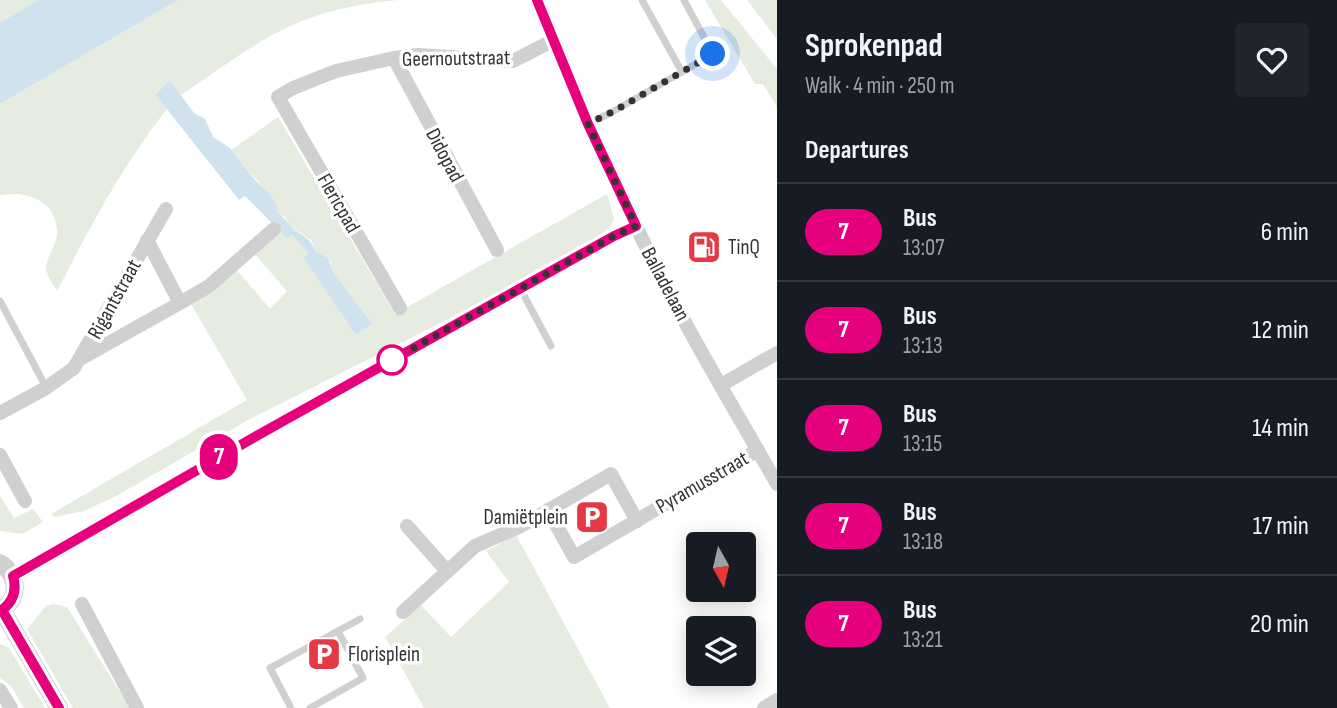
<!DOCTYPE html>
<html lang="en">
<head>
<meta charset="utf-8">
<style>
	body { margin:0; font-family:"Sofia Sans Condensed",sans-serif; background:#20242c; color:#f1f3f6; height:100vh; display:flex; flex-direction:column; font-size:26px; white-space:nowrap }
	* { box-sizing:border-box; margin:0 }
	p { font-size:23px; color:#9ea1a6 }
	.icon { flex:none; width:38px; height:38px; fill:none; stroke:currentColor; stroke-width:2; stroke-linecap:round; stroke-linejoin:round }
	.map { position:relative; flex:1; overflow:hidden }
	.sheet { display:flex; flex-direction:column; background:#171b24; width:560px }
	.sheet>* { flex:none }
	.badge { padding:0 14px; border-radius:23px; font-size:24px; line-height:46px }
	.needle { width:46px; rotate:172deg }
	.tools { position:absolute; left:686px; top:532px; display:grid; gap:14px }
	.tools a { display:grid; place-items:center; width:70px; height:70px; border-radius:7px; background:#171b24; box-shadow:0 4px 18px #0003; font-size:35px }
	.you { position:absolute; width:35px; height:35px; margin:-18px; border:5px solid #fff; border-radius:50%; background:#1a73e8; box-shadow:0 0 0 10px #1a73e833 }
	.map>.badge { position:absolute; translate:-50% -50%; box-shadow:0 0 0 4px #fff }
	h2 { padding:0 28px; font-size:26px; line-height:63px }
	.round { display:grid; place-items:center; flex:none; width:74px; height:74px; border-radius:7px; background:#20242c }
	.summary { display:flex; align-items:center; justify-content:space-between; height:119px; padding:0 28px }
	h1 { font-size:33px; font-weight:700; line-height:52px }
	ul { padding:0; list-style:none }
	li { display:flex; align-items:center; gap:21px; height:98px; padding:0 28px; border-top:2px solid #363941 }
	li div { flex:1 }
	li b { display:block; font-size:26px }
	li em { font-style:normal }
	li .badge { min-width:77px; font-weight:700; text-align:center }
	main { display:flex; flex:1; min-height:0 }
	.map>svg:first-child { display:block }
	.green { fill:#e6ecdf }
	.water { fill:#cfe2ee }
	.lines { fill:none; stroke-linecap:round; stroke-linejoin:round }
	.service { stroke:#d0d0d0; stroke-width:7 }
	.minor { stroke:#d0d0d0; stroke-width:14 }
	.tertiary { stroke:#d0d0d0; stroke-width:18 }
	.line-casing { stroke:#fff; stroke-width:16 }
	.line { stroke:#e6007e; stroke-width:10 }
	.walk { stroke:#333; stroke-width:7; stroke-dasharray:0 12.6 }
	.stop-dot { fill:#fff; stroke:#e6007e; stroke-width:3.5 }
	.labels { text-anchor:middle; stroke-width:7; stroke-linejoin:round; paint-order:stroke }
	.street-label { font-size:21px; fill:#333; stroke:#fff }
	.poi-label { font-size:21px; fill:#333; stroke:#fff; text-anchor:start }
</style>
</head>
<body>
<main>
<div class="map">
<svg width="777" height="708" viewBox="0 0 777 708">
	<rect width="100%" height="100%" fill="#fff"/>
	<g class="green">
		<polygon points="0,0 38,0 0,23"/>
		<path d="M178 0H398C360 3 317 12 282 30 246 48 214 73 181 95L170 82 155 93 167 109C122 166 90 227 57 291 53 284 45 274 46 266 48 254 58 244 57 230 54 198 26 191 0 195V104Z"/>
		<polygon points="705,0 721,0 777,69 777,107 763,84 755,84"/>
		<polygon points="747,0 777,0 777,39"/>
		<path d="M278 117 395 314 607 194 614 219 611 226 601 234 470 308 248 420 118 495 84 511 54 517 51 514 247 400 191 304 236 269 270 309 287 291 253 252 280 230 292 234 310 255 305 258 356 335 372 324 333 274 331 262 316 252 311 240 289 225 284 216 277 212C273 192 244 169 231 150Z"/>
		<polygon points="0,496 14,518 33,509 43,522 22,534 0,531"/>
		<polygon points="516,535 610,708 424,708 385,637 421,605 451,637 509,582 486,551"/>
		<polygon points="53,604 67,607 130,708 73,708 27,629 46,606"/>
		<polygon points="0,644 9,648 45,708 24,708 11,686 0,678"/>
	</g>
	<g class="water">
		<polygon points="38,0 178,0 0,104 0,23"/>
		<path d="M170 81 194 113 205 119 213 137 230 148 256 181 267 191 276 204 277 212C284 216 284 219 289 224 300 237 309 234 316 252L328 258 334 274 372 324 356 335 304 258 309 254 292 235 287 238 245 196 239 200 155 94Z"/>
	</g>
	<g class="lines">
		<g class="service">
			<polyline points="537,0 554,40"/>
			<polyline points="642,0 682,72"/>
			<polyline points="588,124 614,111 713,54 684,0"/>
			<polyline points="520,288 551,346"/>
			<polyline points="0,301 46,387"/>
			<polyline points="291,708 270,668 360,619"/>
			<polyline points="310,708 363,678 338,631"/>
		</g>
		<g class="minor">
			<polyline points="394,58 497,250"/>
			<polyline points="180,303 209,286 274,229"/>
			<path d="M400 308 278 97 293 88 336 71 394 58 418 55 513 61 554 40C589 128 628 214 672 298 705 361 742 422 777 484"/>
			<polyline points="82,358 180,303 147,240"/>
			<polyline points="721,385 777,353"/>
			<polyline points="0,413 46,388 74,368 166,209"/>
			<polyline points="0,455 25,501"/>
			<polyline points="548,510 574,557 758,450"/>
			<polyline points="407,526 447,571"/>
			<polyline points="13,576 259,434 614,236 636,226"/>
			<polyline points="82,604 137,708"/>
			<polyline points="403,612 475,546 521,526 611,474 637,521"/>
			<polyline points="0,690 11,708"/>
			<polyline points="764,708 777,700"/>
		</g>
		<g class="tertiary">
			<path d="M0 563C19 576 20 599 0 611"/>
			<polyline points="2,610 59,708"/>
		</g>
	</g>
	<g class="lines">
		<g class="line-casing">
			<path id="line" d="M59 708 2 610C14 601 17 590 13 576L260 434 614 236 636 226 588 124 537 0"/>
		</g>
		<use href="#line" class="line"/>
		<polyline class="walk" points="392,360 614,236 636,226 588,124 614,111 713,54"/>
	</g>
	<defs>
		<g id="fuel-square" transform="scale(1.75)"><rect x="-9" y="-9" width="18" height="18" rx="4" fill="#e63946" stroke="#fff"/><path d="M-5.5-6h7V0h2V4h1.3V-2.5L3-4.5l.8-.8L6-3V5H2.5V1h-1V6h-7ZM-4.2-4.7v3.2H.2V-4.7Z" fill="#fff"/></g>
		<g id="parking-square" transform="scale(1.75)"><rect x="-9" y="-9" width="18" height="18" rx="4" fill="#e63946" stroke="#fff"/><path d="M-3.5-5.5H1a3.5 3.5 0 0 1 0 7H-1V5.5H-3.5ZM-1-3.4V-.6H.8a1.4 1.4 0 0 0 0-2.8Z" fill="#fff"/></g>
	</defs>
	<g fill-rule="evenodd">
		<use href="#fuel-square" x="704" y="247"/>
		<use href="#parking-square" x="592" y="517"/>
		<use href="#parking-square" x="324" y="654"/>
	</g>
	<circle class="stop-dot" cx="392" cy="360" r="14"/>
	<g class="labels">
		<g class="street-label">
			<text transform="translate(456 58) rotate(-1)" y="7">Geernoutstraat</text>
			<text transform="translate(445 155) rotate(62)" y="7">Didopad</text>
			<text transform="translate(339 203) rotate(60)" y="7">Flericpad</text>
			<text transform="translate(666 284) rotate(62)" y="7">Balladelaan</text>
			<text transform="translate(114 299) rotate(-61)" y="7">Rigantstraat</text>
			<text transform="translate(702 482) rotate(-30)" y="7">Pyramusstraat</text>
		</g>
		<g class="poi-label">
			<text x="728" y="254">TinQ</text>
			<text x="568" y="524" text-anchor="end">Damiëtplein</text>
			<text x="348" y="661">Florisplein</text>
		</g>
	</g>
</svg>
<div class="tools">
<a><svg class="needle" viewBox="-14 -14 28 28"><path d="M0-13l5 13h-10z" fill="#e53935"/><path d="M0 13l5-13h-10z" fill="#9ea1a6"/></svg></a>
<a><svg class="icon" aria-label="layers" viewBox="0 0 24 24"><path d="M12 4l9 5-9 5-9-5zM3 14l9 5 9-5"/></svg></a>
</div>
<div class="you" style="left:713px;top:54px"></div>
<b class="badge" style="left:219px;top:457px;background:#e6007e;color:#fff">7</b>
</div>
<section class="sheet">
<div class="summary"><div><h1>Sprokenpad</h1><p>Walk · 4 min · 250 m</p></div><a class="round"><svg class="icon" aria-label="heart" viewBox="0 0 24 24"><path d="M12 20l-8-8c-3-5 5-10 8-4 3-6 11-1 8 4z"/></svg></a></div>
<h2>Departures</h2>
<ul>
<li><span class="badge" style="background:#e6007e;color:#fff">7</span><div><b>Bus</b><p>13:07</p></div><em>6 min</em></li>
<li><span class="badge" style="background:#e6007e;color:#fff">7</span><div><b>Bus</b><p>13:13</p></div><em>12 min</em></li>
<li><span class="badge" style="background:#e6007e;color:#fff">7</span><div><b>Bus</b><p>13:15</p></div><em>14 min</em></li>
<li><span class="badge" style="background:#e6007e;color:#fff">7</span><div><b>Bus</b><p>13:18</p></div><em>17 min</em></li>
<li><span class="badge" style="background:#e6007e;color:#fff">7</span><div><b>Bus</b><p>13:21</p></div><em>20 min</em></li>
</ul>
</section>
</main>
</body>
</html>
